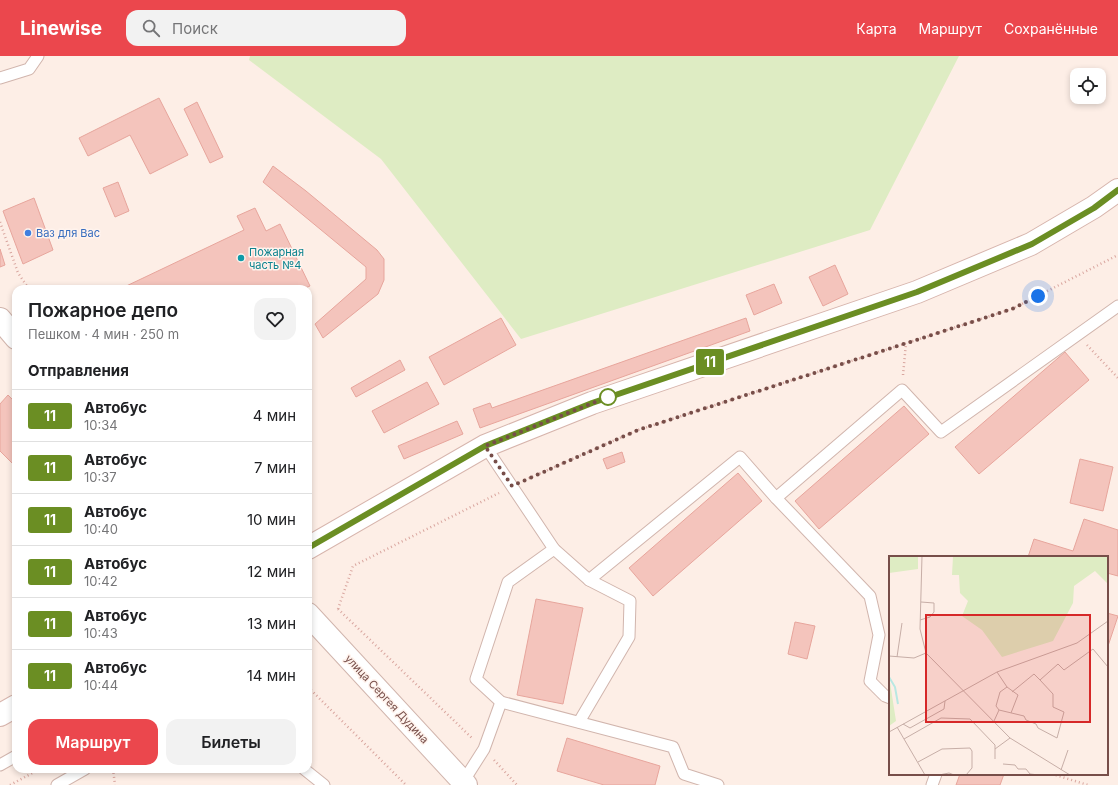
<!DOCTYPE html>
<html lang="ru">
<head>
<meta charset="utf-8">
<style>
	body { margin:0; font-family:Inter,sans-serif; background:#f2f2f2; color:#202124; height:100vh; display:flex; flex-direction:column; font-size:15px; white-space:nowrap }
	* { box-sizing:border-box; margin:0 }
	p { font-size:13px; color:#757577 }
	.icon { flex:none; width:22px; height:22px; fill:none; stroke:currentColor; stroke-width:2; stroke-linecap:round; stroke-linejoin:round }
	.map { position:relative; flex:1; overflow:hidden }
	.details { position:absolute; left:12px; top:229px; width:300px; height:488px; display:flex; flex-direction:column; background:#fff; border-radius:12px; box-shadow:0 2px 6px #0003 }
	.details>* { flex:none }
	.badge { padding:0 8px; border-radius:3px; font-size:14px; line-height:26px }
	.fabs { position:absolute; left:1070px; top:12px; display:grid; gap:8px }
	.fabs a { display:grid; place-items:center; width:36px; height:36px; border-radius:8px; background:#fff; box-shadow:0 2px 6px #0003; font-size:20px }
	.you { position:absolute; width:20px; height:20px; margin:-10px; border:3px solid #fff; border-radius:50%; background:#1a73e8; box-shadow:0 0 0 6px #1a73e833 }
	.map>.badge { position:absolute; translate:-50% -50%; box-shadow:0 0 0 2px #fff }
	h2 { padding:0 16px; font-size:15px; line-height:36px }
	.round { display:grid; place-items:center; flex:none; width:42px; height:42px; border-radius:12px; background:#f2f2f2 }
	.overview { display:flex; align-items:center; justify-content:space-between; height:68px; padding:0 16px }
	h1 { font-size:19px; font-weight:600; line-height:30px }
	.cta { display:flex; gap:8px; margin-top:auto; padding:8px 16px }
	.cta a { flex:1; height:46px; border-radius:12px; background:#eb474d; color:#fff; font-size:16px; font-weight:600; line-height:46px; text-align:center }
	.cta a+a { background:#f2f2f2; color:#202124 }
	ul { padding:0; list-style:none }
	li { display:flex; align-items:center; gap:12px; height:52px; padding:0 16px; border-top:1px solid #e0e0e0 }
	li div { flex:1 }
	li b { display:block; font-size:15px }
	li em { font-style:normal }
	li .badge { min-width:44px; font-weight:700; text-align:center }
	header { display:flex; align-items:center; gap:24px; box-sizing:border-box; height:56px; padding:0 20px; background:#eb474d; color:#fff }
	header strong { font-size:19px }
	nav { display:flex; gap:22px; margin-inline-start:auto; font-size:14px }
	.search { width:280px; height:36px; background:#f2f2f2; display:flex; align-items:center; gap:10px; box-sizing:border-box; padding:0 14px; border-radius:12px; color:#757577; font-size:15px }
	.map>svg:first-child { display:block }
	.green { fill:#deecc3 }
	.building { fill:#f4c4bc; stroke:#e7a59c }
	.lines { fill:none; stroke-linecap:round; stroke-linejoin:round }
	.lane-casing { stroke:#d1b5ad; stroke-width:13 }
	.street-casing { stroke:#d1b5ad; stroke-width:24 }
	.secondary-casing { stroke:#d7b5ad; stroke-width:24 }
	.path { stroke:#d9a69f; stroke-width:2.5; stroke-dasharray:1 3; stroke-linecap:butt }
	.lane { stroke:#fff; stroke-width:11 }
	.street { stroke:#fff; stroke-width:22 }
	.secondary { stroke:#fff; stroke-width:22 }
	.line-casing { stroke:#fff; stroke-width:9 }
	.line { stroke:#6b8e23; stroke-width:6 }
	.walk { stroke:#774e49; stroke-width:4; stroke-dasharray:0 7.2 }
	.shop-dot { fill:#3f7fe0; stroke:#fff3ed; stroke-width:1.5 }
	.culture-dot { fill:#0f9aa8; stroke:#fff3ed; stroke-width:1.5 }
	.stop-dot { fill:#fff; stroke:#6b8e23; stroke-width:2 }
	.labels { text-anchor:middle; stroke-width:3; stroke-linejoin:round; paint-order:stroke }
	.shop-label { font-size:11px; fill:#366cbe; stroke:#fff3ed; text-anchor:start }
	.culture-label { font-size:11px; fill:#0d838f; stroke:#fff3ed; text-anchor:start }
	.street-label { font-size:11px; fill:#774e49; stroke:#fff3ed }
	.inset-river { fill:none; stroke:#b9e8e2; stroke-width:2 }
	.inset-road { fill:none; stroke:#c7aea7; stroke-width:1 }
	.view { fill:#d62828; fill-opacity:0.15; stroke:#d62828; stroke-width:2 }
	.inset-edge { fill:none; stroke:#774e49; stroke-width:2 }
</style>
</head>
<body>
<header>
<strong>Linewise</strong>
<div class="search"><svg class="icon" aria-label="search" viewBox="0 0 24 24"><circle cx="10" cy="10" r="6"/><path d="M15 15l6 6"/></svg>Поиск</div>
<nav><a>Карта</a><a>Маршрут</a><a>Сохранённые</a></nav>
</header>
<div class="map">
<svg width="1118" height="729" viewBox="0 0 1118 729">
	<rect width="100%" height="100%" fill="#fdeee6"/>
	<polygon class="green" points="250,0 959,0 870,174 521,283 381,103 249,4"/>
	<g class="building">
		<polygon points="159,42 188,99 150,118 130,79 88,100 79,82"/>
		<polygon points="197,46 223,101 210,107 184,53"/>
		<polygon points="273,110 306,135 377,194 384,203 384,224 378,238 323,282 315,268 366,223 366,211 263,126"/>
		<polygon points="118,126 129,155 115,161 103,132"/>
		<polygon points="34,142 53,194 23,208 3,155"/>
		<polygon points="255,152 266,175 280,168 310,230 303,233 120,233 244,174 237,160"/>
		<polygon points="0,193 5,209 0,211"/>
		<polygon points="835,209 848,238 823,250 809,221"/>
		<polygon points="774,228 782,247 754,259 746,239"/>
		<polygon points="501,262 516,289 444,329 429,301"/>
		<polygon points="746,262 750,275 480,372 473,353 490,347 492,352"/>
		<polygon points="1065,296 1089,324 979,418 955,391"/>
		<polygon points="400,304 405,314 356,341 351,332"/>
		<polygon points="427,326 439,348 384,377 372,355"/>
		<polygon points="8,339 16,347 16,403 12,407 0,395 0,348"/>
		<polygon points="904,350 929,378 819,473 795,445"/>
		<polygon points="457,365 463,378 404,403 398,390"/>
		<polygon points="622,396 625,406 607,413 603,403"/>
		<polygon points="1080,403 1113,411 1103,455 1070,447"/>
		<polygon points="738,417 762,445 653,540 629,512"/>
		<polygon points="1084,463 1118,474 1118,520 1107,517 1107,501 1028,501 1034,483 1073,495"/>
		<polygon points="536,543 583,552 563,648 517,639"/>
		<polygon points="1107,557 1118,560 1107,593"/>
		<polygon points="795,566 815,570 807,603 788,598"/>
		<polygon points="567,682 660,710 655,729 604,729 557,715"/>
		<polygon points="960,718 1004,718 1000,729 956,729"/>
	</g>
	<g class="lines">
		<g class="lane-casing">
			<g id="lane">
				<polyline points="0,22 29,13 38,0"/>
				<polyline points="485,390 554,493 589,524 630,545 629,581 579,666"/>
				<polyline points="776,442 870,540 879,579 870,625 885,640 890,642"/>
				<polyline points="554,493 508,526 476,623 501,646 673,691 684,718 718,729"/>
				<polyline points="589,524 740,401 776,442 902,334 941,376 1118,250"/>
				<polyline points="0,709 16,700"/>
				<polyline points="304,713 324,729"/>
				<polyline points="463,726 484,693 501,646"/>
				<polyline points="57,729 85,713"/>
				<polyline points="932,729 936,718"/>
			</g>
		</g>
		<g class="street-casing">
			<g id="street">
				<polyline points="0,263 16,282"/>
				<polyline points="308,558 466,729"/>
			</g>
		</g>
		<g class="secondary-casing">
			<g id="secondary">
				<polyline points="308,492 485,390 592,347 917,236 1031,188 1094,151 1118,134"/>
				<polyline points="0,659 16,650"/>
			</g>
		</g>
		<g class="path">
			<polyline points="0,166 18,217 29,233"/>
			<polyline points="1087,289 1118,322"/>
			<polyline points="903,319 906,287"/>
			<polyline points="525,424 638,374 1012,253 1118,199"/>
			<polyline points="338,553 353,510 499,437"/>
			<polyline points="338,553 472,682"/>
			<polyline points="308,631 406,729"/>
			<polyline points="494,704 517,729"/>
			<polyline points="113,713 115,729"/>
			<polyline points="1052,718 1088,729"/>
			<polyline points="10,729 40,713"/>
		</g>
		<use href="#lane" class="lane"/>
		<use href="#street" class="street"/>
		<use href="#secondary" class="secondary"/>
	</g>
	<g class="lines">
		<g class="line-casing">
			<polyline id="line" points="308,492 485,390 592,347 917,236 1032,188 1094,152 1118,134"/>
		</g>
		<use href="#line" class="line"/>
		<polyline class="walk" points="608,341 485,390 512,430 638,374 1012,253 1038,240"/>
	</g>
	<circle class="shop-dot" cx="28" cy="177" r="4"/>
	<circle class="culture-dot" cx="241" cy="202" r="4"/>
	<circle class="stop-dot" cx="608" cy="341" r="8"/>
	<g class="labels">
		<g class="shop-label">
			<text x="36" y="181">Ваз для Вас</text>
		</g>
		<g class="culture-label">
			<text x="249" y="200">Пожарная<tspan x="249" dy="13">часть №4</tspan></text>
		</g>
		<g class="street-label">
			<text transform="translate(387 643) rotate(47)" y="4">улица Сергея Дудина</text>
		</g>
	</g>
	<g transform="translate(889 500)">
		<rect width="219" height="219" fill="#fdeee6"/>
		<path d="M0 0H29V13L0 17ZM64 0H219V28L206 15 185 30 184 47 164 85 113 101 93 74 73 60 79 45 71 37 70 19H63ZM0 120 7 165 0 170Z" fill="#deecc3"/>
		<path class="inset-river" d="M0 121 6 131 9 148"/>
		<path class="inset-road" d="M33 0 31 73 37 97 121 182 181 219M31 64 41 61 45 56V47L32 46M0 100 25 102 37 97M8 101 13 67M108 116 118 131 129 139 122 157M118 131 111 136 107 150 110 154 135 160 137 164 147 168 149 172 168 182 175 156 164 151V138L151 124M123 136 145 118 151 124 169 108 175 114 204 93 219 111M105 165 110 154M14 168 21 172 55 153 56 145M8 171 36 219M0 176 108 116 188 87 219 65M15 183 52 162 81 163 106 189V203M106 193 121 182M29 206 53 193 81 192 83 195V212L77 219M114 208 126 209 129 213H137L141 218 150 219M172 214 179 194M50 219 60 217 65 219"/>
		<path class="view" d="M37 59H201V166H37Z"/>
		<rect width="219" height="219" class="inset-edge"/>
	</g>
</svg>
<div class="fabs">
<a><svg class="icon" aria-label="locate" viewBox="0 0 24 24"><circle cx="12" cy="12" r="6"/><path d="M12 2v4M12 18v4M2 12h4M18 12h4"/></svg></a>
</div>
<div class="you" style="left:1038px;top:240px"></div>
<b class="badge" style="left:710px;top:306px;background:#6b8e23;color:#fff">11</b>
<section class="details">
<div class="overview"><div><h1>Пожарное депо</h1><p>Пешком · 4 мин · 250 m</p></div><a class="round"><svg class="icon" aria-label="heart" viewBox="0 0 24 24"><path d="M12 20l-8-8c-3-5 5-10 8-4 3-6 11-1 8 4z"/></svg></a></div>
<h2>Отправления</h2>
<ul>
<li><span class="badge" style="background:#6b8e23;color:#fff">11</span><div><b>Автобус</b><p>10:34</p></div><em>4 мин</em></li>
<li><span class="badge" style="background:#6b8e23;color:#fff">11</span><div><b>Автобус</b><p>10:37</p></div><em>7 мин</em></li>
<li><span class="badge" style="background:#6b8e23;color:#fff">11</span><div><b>Автобус</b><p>10:40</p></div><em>10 мин</em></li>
<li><span class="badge" style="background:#6b8e23;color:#fff">11</span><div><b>Автобус</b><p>10:42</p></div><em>12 мин</em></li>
<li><span class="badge" style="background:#6b8e23;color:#fff">11</span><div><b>Автобус</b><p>10:43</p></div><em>13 мин</em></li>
<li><span class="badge" style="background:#6b8e23;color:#fff">11</span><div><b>Автобус</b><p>10:44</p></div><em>14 мин</em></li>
</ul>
<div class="cta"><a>Маршрут</a><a>Билеты</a></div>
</section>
</div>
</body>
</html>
